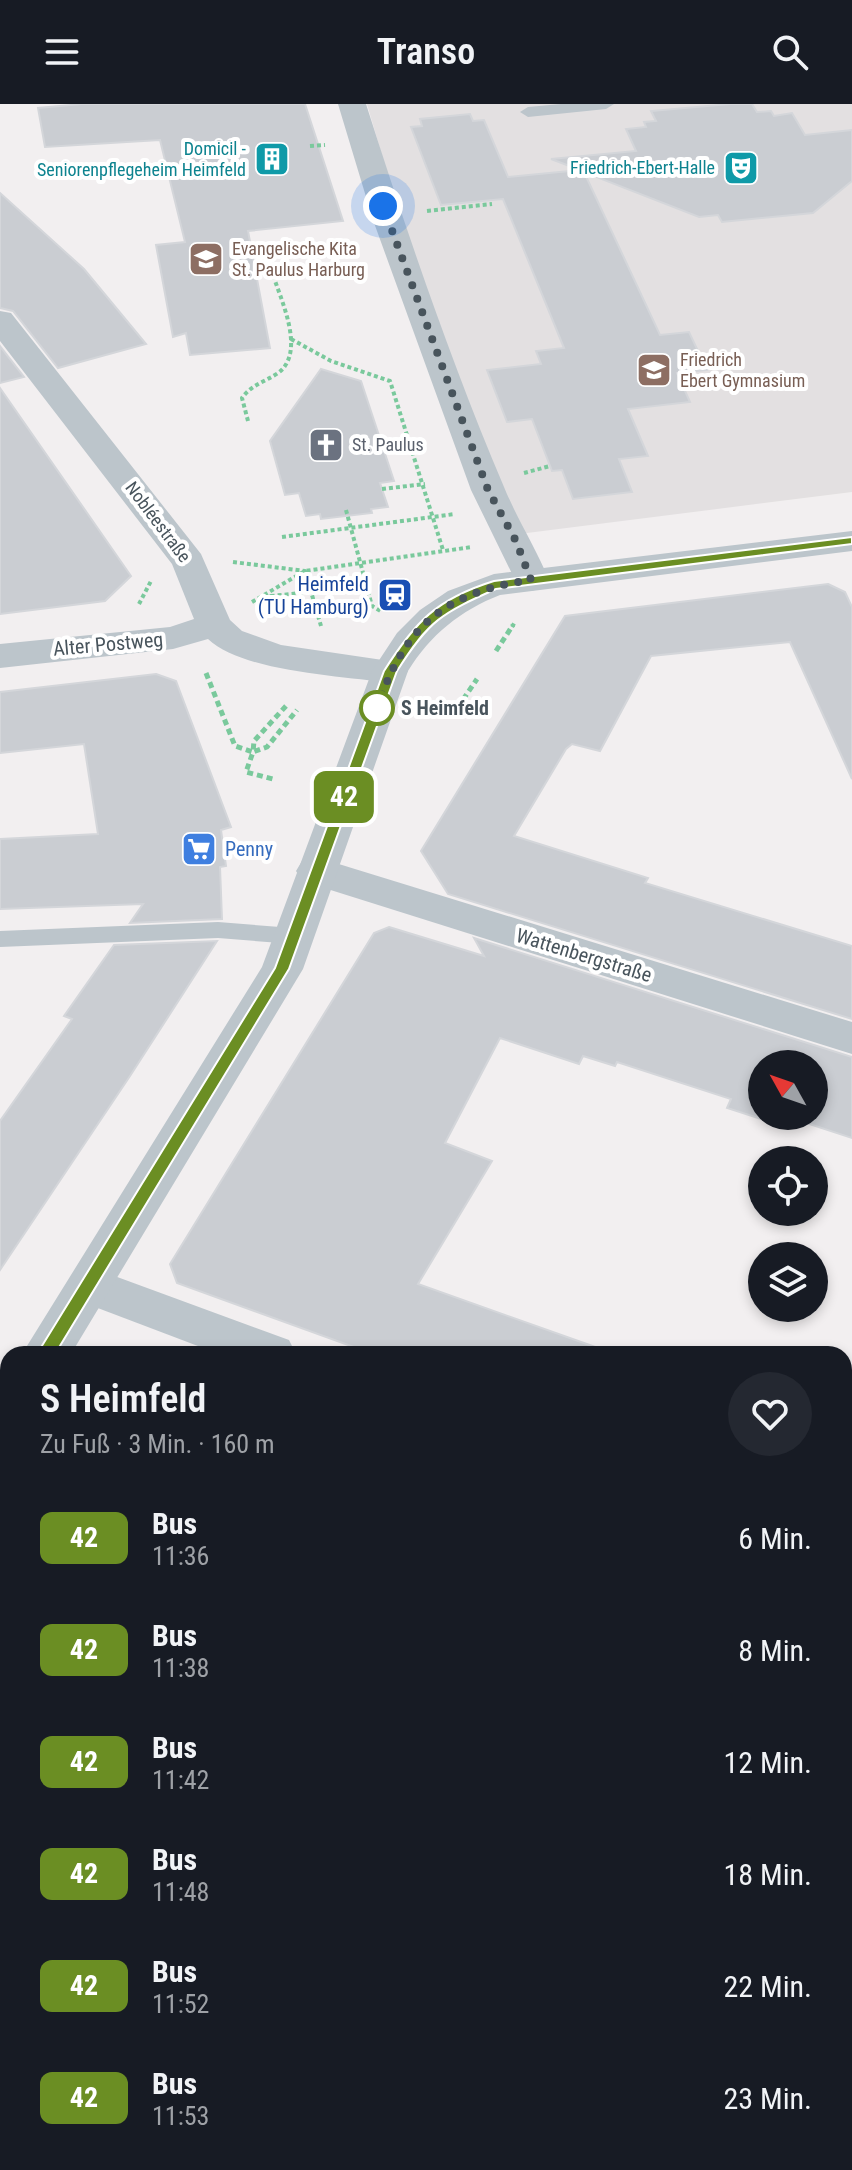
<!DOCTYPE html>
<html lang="de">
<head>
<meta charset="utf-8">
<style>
	body { margin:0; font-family:"Roboto Condensed",sans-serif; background:#242831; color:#f1f3f6; height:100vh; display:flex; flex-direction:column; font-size:30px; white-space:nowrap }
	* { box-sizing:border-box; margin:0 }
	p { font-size:26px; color:#9ea1a6 }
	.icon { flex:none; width:44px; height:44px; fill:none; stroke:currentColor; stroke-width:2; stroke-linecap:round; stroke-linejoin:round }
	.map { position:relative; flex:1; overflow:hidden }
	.sheet { position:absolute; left:0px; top:1242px; width:852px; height:824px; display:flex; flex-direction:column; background:#171b24; border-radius:24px 24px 0 0; box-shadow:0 4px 12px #0003 }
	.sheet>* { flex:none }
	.badge { padding:0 16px; border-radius:12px; font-size:28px; line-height:52px }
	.needle { width:52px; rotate:310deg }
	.fabs { position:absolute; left:748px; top:946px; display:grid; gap:16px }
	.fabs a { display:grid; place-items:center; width:80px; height:80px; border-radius:50%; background:#171b24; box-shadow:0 4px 12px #0003; font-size:40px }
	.you { position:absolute; width:40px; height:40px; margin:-20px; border:6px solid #fff; border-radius:50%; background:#1a73e8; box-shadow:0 0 0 12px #1a73e833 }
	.map>.badge { position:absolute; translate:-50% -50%; box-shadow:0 0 0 4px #fff }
	.round { display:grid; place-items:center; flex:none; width:84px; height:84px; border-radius:42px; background:#242831 }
	.overview { display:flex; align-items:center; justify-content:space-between; height:136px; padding:0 40px }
	h1 { font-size:38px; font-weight:600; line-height:60px }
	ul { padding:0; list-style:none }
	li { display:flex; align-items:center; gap:24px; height:112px; padding:0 40px }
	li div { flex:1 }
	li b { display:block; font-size:30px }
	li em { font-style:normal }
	li .badge { min-width:88px; font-weight:700; text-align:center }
	header { display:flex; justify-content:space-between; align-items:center; height:104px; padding:0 40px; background:#171b24; font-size:36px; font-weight:600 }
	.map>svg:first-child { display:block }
	.education { fill:#e3e0e1 }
	.building { fill:#cacdd2; stroke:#d4d6da; stroke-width:2 }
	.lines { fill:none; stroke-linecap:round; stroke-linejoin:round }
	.path-far1 { stroke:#7ac99c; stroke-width:4; stroke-dasharray:4 3; stroke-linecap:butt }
	.path { stroke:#7ac99c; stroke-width:5; stroke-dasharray:6 4; stroke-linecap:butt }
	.service { fill:#bcc5cb; fill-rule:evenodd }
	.minor { fill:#bcc5cb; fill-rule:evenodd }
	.tertiary { fill:#bcc5cb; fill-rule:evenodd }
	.line { fill:#6b8e23; stroke:#fff; stroke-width:2 }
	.walk { stroke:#48545c; stroke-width:8; stroke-dasharray:0 14.4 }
	.stop-dot { fill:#fff; stroke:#6b8e23; stroke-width:4 }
	.labels { text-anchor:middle; stroke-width:8; stroke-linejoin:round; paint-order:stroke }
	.far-culture-label { font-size:18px; fill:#0d838f; stroke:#fff; text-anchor:end }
	.far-education-label { font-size:18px; fill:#785e54; stroke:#fff; text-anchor:start }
	.far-worship-label { font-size:18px; fill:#5b616d; stroke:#fff; text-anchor:start }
	.far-street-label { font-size:18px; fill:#48545c; stroke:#fff }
	.transit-label { font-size:20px; fill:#164399; stroke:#fff; text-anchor:end }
	.street-label { font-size:20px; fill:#48545c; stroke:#fff }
	.stop-label { font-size:20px; font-weight:bold; fill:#48545c; stroke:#fff; text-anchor:start }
	.shop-label { font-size:20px; fill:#366cbe; stroke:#fff; text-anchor:start }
</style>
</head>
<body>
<header><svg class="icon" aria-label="menu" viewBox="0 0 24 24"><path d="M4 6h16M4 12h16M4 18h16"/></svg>Transo<svg class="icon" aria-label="search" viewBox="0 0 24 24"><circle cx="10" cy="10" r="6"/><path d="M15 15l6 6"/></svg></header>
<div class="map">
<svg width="852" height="2066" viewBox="0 0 852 2066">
	<rect width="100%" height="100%" fill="#f2eff0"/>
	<polygon class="education" points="367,0 852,0 852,388 519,430 409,144"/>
	<g class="building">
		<polygon points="82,0 305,0 343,117 248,127 270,244 190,251 186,229 173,233 156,141 185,138 160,36 45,43 38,4"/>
		<polygon points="730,0 752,0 757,8 771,7 774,12 792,9 805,31 852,26 852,77 813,109 722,118 718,111 699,113 584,68 660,231 689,228 707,266 677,269 690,298 628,305 648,352 619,355 632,388 573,395 562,366 552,367 532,315 507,318 487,266 541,260 536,247 564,244 503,95 441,101 411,23 422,22 420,15 470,10 473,17 484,16 508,73 580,66 551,55 636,47 626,25 646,23 644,18 656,17 651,7"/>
		<polygon points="0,89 84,165 146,240 58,264 13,207 0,204"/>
		<polygon points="0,242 24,273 0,279"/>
		<polygon points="321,265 361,277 394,377 380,379 388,403 371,405 372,409 321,415 320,410 306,412 299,389 285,391 270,337"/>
		<polygon points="0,284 131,472 105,497 0,510"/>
		<polygon points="828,480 845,488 852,503 852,675 790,538 651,552 600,647 572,640 566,645 514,732 648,774 645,779 852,842 852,915 448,790 421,747 565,512"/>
		<polygon points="156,570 176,577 231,723 221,726 226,762 220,763 222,815 130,819 143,800 0,805 0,735 98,730 84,640 0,649 0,588"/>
		<polygon points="389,823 484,852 474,834 852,953 852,1034 785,1012 814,1012 814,960 762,960 762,1012 784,1012 780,1021 727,1004 731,995 617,958 615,962 583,952 579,960 500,934 445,1039 492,1057 418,1180 598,1244 597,1250 373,1250 177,1179 170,1160 374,829"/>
		<polygon points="217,837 130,972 0,1166 0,1017 72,915 64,912 114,841"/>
	</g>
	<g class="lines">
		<g class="path-far1">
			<polyline points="310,42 325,41"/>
			<polyline points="427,107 492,100"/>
			<polyline points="291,235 331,257 390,277 443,446"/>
			<path d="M248 317 242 294C252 280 265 278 278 269 307 248 280 194 272 168"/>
			<polyline points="524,369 550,362"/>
			<polyline points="382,385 425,380"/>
			<polyline points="346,406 372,502 382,508"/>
			<polyline points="282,433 455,410"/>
			<polyline points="233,458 305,467 321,522"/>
			<polyline points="252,498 305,467 472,443"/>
			<polyline points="139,500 151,477"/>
			<polyline points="274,506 271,492 312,488"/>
			<polyline points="512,523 515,518"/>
		</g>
		<g class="path">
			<polyline points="496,547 513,521"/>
			<polyline points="206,569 235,642 253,648 246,668 273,675"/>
			<polyline points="286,602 254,637 253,648 267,643 297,606"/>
			<polyline points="452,612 477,575"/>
		</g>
		<g class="service">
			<polygon points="561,0 614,0 606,5 528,13 520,8 528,3"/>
			<polygon points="218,818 293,824 304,832 293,840 218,834 0,843 0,827"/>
		</g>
		<g class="minor">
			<path d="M338 0H366C407 129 451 258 504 383 517 415 536 444 549 476L543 484 531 487 519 484 471 386 373 116Z"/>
			<path d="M0 207 11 209 201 450 230 516 242 527 281 541 403 559 408 567 403 575 390 579C342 572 243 568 208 535L173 545 0 564V540L170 523 194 515 172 460 0 237Z"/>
			<polygon points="316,753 852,918 852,950 302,777 296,767 302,757"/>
			<polygon points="90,1163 289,1236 296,1250 219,1250 74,1195 67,1182 74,1169"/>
			<polygon points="844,1442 852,1445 852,1489 844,1487"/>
			<polygon points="0,1918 8,1921 8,1979 0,1976"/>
			<polygon points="201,2058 275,2058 278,2066 204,2066"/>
		</g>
		<g class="tertiary">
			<path d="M852 427V447L500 491C461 506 430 531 408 567L303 865 71 1250H22L262 863 372 567 397 529 420 506 448 487 494 470Z"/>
			<polygon points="8,1289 8,1339 0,1341 0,1291"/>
		</g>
	</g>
	<path class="line" d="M852 433V440L496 485C442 509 429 516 397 567L289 865 52 1255H40V1245L275 864 384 567C415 518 436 495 494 477Z"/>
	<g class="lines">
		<path class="walk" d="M377 604C405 521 445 488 531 476L516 437 488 386 383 102"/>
	</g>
	<defs>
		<g id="building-square" transform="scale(1.8)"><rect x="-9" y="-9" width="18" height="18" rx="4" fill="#0f9aa8" stroke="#fff"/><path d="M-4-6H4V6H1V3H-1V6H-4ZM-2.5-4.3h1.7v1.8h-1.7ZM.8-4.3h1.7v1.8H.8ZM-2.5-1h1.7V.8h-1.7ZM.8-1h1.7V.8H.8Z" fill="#fff"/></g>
		<g id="theatre-square" transform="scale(1.8)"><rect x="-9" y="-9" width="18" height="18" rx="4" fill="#0f9aa8" stroke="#fff"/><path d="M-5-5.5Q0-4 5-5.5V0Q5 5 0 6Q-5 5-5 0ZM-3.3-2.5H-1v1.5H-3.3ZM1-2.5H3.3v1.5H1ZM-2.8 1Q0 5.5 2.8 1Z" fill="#fff"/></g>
		<g id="school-square" transform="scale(1.8)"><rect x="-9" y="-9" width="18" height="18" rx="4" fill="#8d6e63" stroke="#fff"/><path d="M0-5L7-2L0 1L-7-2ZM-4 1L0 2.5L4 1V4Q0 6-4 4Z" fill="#fff"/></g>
		<g id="church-square" transform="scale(1.8)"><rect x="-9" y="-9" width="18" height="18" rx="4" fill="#6b7280" stroke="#fff"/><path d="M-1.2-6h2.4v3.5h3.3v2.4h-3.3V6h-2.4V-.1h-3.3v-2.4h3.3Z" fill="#fff"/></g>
		<g id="station-square" transform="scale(1.8)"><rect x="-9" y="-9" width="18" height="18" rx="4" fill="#1a4fb4" stroke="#fff"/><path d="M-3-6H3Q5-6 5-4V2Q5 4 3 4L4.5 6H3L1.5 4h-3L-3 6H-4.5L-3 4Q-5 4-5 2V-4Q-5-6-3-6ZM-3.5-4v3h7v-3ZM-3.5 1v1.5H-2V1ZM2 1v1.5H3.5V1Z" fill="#fff"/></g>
		<g id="supermarket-square" transform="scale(1.8)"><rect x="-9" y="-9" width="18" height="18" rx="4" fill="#3f7fe0" stroke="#fff"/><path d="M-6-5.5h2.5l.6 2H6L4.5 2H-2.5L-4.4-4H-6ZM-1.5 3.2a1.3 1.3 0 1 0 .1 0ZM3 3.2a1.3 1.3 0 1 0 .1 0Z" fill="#fff"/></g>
	</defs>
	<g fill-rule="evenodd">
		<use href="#building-square" x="272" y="55"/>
		<use href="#theatre-square" x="741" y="64"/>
		<use href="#school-square" x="206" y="155"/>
		<use href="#school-square" x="654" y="266"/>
		<use href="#church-square" x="326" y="341"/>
		<use href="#station-square" x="395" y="491"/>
		<use href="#supermarket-square" x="199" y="745"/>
	</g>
	<circle class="stop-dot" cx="377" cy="604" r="16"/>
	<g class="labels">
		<g class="far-culture-label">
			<text x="246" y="51">Domicil -<tspan x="246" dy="21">Seniorenpflegeheim Heimfeld</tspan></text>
			<text x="715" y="70">Friedrich-Ebert-Halle</text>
		</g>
		<g class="far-education-label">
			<text x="232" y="151">Evangelische Kita<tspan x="232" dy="21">St. Paulus Harburg</tspan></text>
			<text x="680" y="262">Friedrich<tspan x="680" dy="21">Ebert Gymnasium</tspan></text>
		</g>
		<g class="far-worship-label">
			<text x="352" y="347">St. Paulus</text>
		</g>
		<g class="far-street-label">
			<text transform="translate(158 418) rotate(53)" y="6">Nobléestraße</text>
		</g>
		<g class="transit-label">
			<text x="369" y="487">Heimfeld<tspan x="369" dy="23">(TU Hamburg)</tspan></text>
		</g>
		<g class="street-label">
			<text transform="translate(108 540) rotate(-5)" y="7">Alter Postweg</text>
			<text transform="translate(584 851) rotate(17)" y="7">Wattenbergstraße</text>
		</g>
		<g class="stop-label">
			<text x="401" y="611">S Heimfeld</text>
		</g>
		<g class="shop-label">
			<text x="225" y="752">Penny</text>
		</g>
	</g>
</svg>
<div class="fabs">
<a><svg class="needle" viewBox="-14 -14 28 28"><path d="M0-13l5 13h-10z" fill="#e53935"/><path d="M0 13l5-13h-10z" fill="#9ea1a6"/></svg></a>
<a><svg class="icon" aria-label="locate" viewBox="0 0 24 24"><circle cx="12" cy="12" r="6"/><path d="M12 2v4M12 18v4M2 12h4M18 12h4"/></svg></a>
<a><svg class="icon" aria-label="layers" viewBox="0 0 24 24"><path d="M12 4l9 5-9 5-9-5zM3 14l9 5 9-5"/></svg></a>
</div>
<div class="you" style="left:383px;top:102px"></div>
<b class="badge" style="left:344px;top:693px;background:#6b8e23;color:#fff">42</b>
<section class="sheet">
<div class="overview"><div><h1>S Heimfeld</h1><p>Zu Fuß · 3 Min. · 160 m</p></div><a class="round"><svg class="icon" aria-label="heart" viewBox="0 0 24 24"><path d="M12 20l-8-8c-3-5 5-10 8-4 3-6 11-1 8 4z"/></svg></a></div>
<ul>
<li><span class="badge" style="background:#6b8e23;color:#fff">42</span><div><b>Bus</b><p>11:36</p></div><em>6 Min.</em></li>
<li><span class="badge" style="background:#6b8e23;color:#fff">42</span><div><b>Bus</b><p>11:38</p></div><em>8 Min.</em></li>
<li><span class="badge" style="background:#6b8e23;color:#fff">42</span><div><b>Bus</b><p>11:42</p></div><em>12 Min.</em></li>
<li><span class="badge" style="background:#6b8e23;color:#fff">42</span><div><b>Bus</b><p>11:48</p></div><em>18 Min.</em></li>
<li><span class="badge" style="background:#6b8e23;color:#fff">42</span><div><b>Bus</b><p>11:52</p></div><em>22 Min.</em></li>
<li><span class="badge" style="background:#6b8e23;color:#fff">42</span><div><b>Bus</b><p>11:53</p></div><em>23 Min.</em></li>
</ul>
</section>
</div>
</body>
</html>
